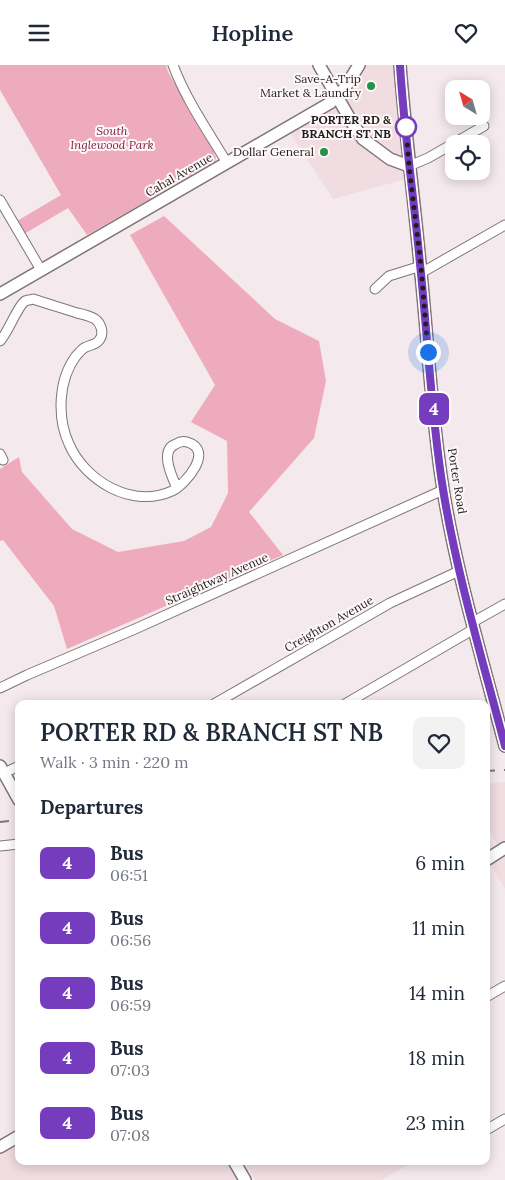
<!DOCTYPE html>
<html lang="en">
<head>
<meta charset="utf-8">
<style>
	body { margin:0; font-family:Lora,serif; background:#f2f2f3; color:#1f2937; height:100vh; display:flex; flex-direction:column; font-size:19px; white-space:nowrap }
	* { box-sizing:border-box; margin:0 }
	p { font-size:16px; color:#747a83 }
	.icon { flex:none; width:28px; height:28px; fill:none; stroke:currentColor; stroke-width:2; stroke-linecap:round; stroke-linejoin:round }
	.map { position:relative; flex:1; overflow:hidden }
	.panel { position:absolute; left:15px; top:635px; width:475px; height:465px; display:flex; flex-direction:column; background:#fff; border-radius:10px; box-shadow:0 2px 12px #0003 }
	.panel>* { flex:none }
	.badge { padding:0 10px; border-radius:8px; font-size:18px; line-height:32px }
	.needle { width:32px; rotate:323deg }
	.fabs { position:absolute; left:445px; top:15px; display:grid; gap:10px }
	.fabs a { display:grid; place-items:center; width:45px; height:45px; border-radius:10px; background:#fff; box-shadow:0 2px 12px #0003; font-size:25px }
	.you { position:absolute; width:25px; height:25px; margin:-12px; border:4px solid #fff; border-radius:50%; background:#1a73e8; box-shadow:0 0 0 8px #1a73e833 }
	.map>.badge { position:absolute; translate:-50% -50%; box-shadow:0 0 0 2px #fff }
	h2 { padding:0 25px; font-size:19px; line-height:45px }
	.round { display:grid; place-items:center; flex:none; width:52px; height:52px; border-radius:10px; background:#f2f2f3 }
	.overview { display:flex; align-items:center; justify-content:space-between; height:85px; padding:0 25px }
	h1 { font-size:24px; font-weight:600; line-height:38px }
	ul { padding:0; list-style:none }
	li { display:flex; align-items:center; gap:15px; height:65px; padding:0 25px }
	li div { flex:1 }
	li b { display:block; font-size:19px }
	li em { font-style:normal }
	li .badge { min-width:55px; font-weight:700; text-align:center }
	header { display:flex; justify-content:space-between; align-items:center; height:65px; padding:0 25px; background:#fff; font-size:22px; font-weight:600 }
	.map>svg:first-child { display:block }
	.built { fill:#f0dce1 }
	.green { fill:#efabbe }
	.lines { fill:none; stroke-linecap:round; stroke-linejoin:round }
	.street-casing { stroke:#7f7578; stroke-width:11 }
	.secondary-casing { stroke:#7f7578; stroke-width:14 }
	.street { stroke:#fff; stroke-width:9 }
	.secondary { stroke:#fff; stroke-width:11 }
	.rail { stroke:#7e7779; stroke-width:2; stroke-dasharray:9 9; stroke-linecap:butt }
	.line-casing { stroke:#fff; stroke-width:11 }
	.line { stroke:#753cbe; stroke-width:8 }
	.walk { stroke:#211d1e; stroke-width:5; stroke-dasharray:0 9 }
	.poi-dot { fill:#26924a; stroke:#fff8f9; stroke-width:2 }
	.stop-dot { fill:#fff; stroke:#753cbe; stroke-width:2.5 }
	.labels { text-anchor:middle; stroke-width:4; stroke-linejoin:round; paint-order:stroke }
	.poi-label { font-size:12px; fill:#211d1e; stroke:#fff8f9; text-anchor:end }
	.stop-label { font-size:12px; font-weight:bold; fill:#211d1e; stroke:#fff8f9; text-anchor:end }
	.park-label { font-size:12px; font-style:italic; fill:#802247; stroke:#fff8f9 }
	.street-label { font-size:12px; fill:#211d1e; stroke:#fff8f9 }
</style>
</head>
<body>
<header><svg class="icon" aria-label="menu" viewBox="0 0 24 24"><path d="M4 6h16M4 12h16M4 18h16"/></svg>Hopline<svg class="icon" aria-label="heart" viewBox="0 0 24 24"><path d="M12 20l-8-8c-3-5 5-10 8-4 3-6 11-1 8 4z"/></svg></header>
<div class="map">
<svg width="505" height="1115" viewBox="0 0 505 1115">
	<rect width="100%" height="100%" fill="#f4e9ec"/>
	<g class="built">
		<polygon points="359,0 400,0 410,113 333,134 287,63 330,38"/>
		<polygon points="505,717 505,824 488,794 500,786 486,757 486,719"/>
		<polygon points="19,1079 19,1096 226,1096 237,1115 0,1115 0,1090"/>
		<polygon points="244,1096 414,1096 382,1115 255,1115"/>
	</g>
	<g class="green">
		<polygon points="0,0 166,0 168,7 185,36 214,84 214,89 216,92 215,97 87,170 68,143 24,169 17,156 61,130 0,25"/>
		<polygon points="164,151 275,254 319,276 326,316 314,373 249,447 283,490 67,584 54,541 3,475 0,476 0,404 19,392 22,407 72,464 118,487 184,476 211,462 228,428 227,376 191,357 215,320 130,170"/>
	</g>
	<g class="lines">
		<g class="street-casing">
			<g id="street">
				<path d="M173 0C186 35 208 66 227 98"/>
				<polyline points="409,101 428,93 484,61"/>
				<polyline points="0,135 41,205"/>
				<polyline points="421,208 505,160"/>
				<polyline points="375,224 389,211 421,201"/>
				<path d="M0 276C9 266 17 242 25 236 27 235 31 235 33 234 48 239 62 243 77 248 82 249 90 251 95 254 101 258 104 268 100 274 97 280 89 280 84 283 81 285 78 289 76 291 58 315 57 353 69 379 85 416 132 444 172 426 186 419 215 385 187 377 183 376 179 377 176 379 159 385 172 412 177 423"/>
				<polyline points="0,389 3,395"/>
				<polyline points="473,557 505,539"/>
				<polyline points="0,623 27,610 135,564 443,425"/>
				<polyline points="214,639 390,538 459,506"/>
				<polyline points="345,639 474,564"/>
				<polyline points="4,708 19,701"/>
				<polyline points="0,781 19,779"/>
				<polyline points="486,932 505,921"/>
				<polyline points="486,1065 505,1054"/>
			</g>
		</g>
		<g class="secondary-casing">
			<g id="secondary">
				<polyline points="319,0 354,61 363,74 390,94 409,101"/>
				<path d="M400 0C405 67 414 133 420 199 428 274 431 350 443 424 457 511 483 596 505 681"/>
				<polyline points="0,229 330,38 344,24 359,0"/>
				<polyline points="0,701 19,735"/>
				<polyline points="486,795 505,783"/>
				<polyline points="0,1082 19,1071"/>
				<polyline points="234,1096 245,1115"/>
			</g>
		</g>
		<use href="#street" class="street"/>
		<use href="#secondary" class="secondary"/>
		<g class="rail">
			<polyline points="486,706 505,705"/>
			<polyline points="0,757 19,755"/>
		</g>
	</g>
	<g class="lines">
		<g class="line-casing">
			<path id="line" d="M400 0C404 67 414 133 420 199 428 274 431 350 443 424 457 511 483 596 505 681"/>
		</g>
		<use href="#line" class="line"/>
		<polyline class="walk" points="406,62 409,101 421,201 428,287"/>
	</g>
	<g class="poi-dot">
		<circle cx="371" cy="21" r="5"/>
		<circle cx="324" cy="87" r="5"/>
	</g>
	<circle class="stop-dot" cx="406" cy="62" r="10"/>
	<g class="labels">
		<g class="poi-label">
			<text x="361" y="18">Save-A-Trip<tspan x="361" dy="14">Market &amp; Laundry</tspan></text>
			<text x="314" y="91">Dollar General</text>
		</g>
		<g class="stop-label">
			<text x="391" y="59">PORTER RD &amp;<tspan x="391" dy="14">BRANCH ST NB</tspan></text>
		</g>
		<g class="park-label">
			<text x="112" y="70">South<tspan x="112" dy="14">Inglewood Park</tspan></text>
		</g>
		<g class="street-label">
			<text transform="translate(179 110) rotate(-30)" y="4">Cahal Avenue</text>
			<text transform="translate(457 416) rotate(81)" y="4">Porter Road</text>
			<text transform="translate(217 514) rotate(-24)" y="4">Straightway Avenue</text>
			<text transform="translate(329 559) rotate(-30)" y="4">Creighton Avenue</text>
		</g>
	</g>
</svg>
<div class="fabs">
<a><svg class="needle" viewBox="-14 -14 28 28"><path d="M0-13l5 13h-10z" fill="#e53935"/><path d="M0 13l5-13h-10z" fill="#747a83"/></svg></a>
<a><svg class="icon" aria-label="locate" viewBox="0 0 24 24"><circle cx="12" cy="12" r="6"/><path d="M12 2v4M12 18v4M2 12h4M18 12h4"/></svg></a>
</div>
<div class="you" style="left:428px;top:287px"></div>
<b class="badge" style="left:434px;top:344px;background:#753cbe;color:#fff">4</b>
<section class="panel">
<div class="overview"><div><h1>PORTER RD &amp; BRANCH ST NB</h1><p>Walk · 3 min · 220 m</p></div><a class="round"><svg class="icon" aria-label="heart" viewBox="0 0 24 24"><path d="M12 20l-8-8c-3-5 5-10 8-4 3-6 11-1 8 4z"/></svg></a></div>
<h2>Departures</h2>
<ul>
<li><span class="badge" style="background:#753cbe;color:#fff">4</span><div><b>Bus</b><p>06:51</p></div><em>6 min</em></li>
<li><span class="badge" style="background:#753cbe;color:#fff">4</span><div><b>Bus</b><p>06:56</p></div><em>11 min</em></li>
<li><span class="badge" style="background:#753cbe;color:#fff">4</span><div><b>Bus</b><p>06:59</p></div><em>14 min</em></li>
<li><span class="badge" style="background:#753cbe;color:#fff">4</span><div><b>Bus</b><p>07:03</p></div><em>18 min</em></li>
<li><span class="badge" style="background:#753cbe;color:#fff">4</span><div><b>Bus</b><p>07:08</p></div><em>23 min</em></li>
</ul>
</section>
</div>
</body>
</html>
